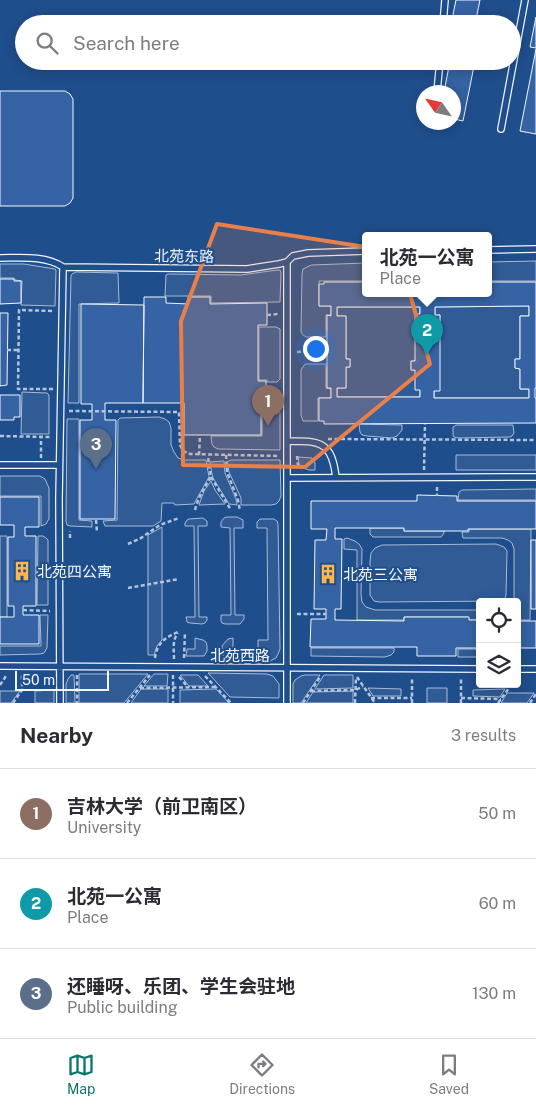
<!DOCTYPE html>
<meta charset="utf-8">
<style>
:root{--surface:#fff;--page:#f7f7f7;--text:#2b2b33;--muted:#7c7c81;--line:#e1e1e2;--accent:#0f766e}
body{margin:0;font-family:"Public Sans","Noto Sans SC",sans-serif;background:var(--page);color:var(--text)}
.controls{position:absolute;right:15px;bottom:15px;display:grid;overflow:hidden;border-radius:5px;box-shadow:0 2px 12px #0003}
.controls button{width:45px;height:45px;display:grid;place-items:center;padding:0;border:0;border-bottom:1px solid var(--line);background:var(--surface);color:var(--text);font:25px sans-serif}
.compass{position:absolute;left:416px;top:85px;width:45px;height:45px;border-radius:50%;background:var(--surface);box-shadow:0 2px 12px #0003;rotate:304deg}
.scale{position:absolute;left:15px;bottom:12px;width:94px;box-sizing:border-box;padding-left:5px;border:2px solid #f2f6ff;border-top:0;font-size:14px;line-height:18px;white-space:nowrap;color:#f2f6ff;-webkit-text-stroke:4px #1f4e8c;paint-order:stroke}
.you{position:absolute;left:315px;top:348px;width:18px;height:18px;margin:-12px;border:4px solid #fff;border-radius:50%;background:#1a73e8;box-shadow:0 0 0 8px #1a73e833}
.badge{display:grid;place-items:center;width:32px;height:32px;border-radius:50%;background:var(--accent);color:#fff;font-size:16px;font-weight:700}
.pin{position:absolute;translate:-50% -41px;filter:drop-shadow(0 1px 2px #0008)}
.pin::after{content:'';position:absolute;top:26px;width:18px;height:15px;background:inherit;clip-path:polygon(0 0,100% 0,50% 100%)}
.popup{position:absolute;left:362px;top:232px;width:130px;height:65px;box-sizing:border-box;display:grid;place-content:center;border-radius:5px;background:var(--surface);filter:drop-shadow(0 1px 4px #0005);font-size:16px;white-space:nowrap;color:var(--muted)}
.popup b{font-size:19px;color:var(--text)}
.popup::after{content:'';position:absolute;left:50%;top:100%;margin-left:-10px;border:10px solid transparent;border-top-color:var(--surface)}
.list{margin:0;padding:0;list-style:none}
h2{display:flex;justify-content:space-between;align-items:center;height:65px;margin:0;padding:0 20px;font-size:21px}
h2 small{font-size:16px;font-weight:400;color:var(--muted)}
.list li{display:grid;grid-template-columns:32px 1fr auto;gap:15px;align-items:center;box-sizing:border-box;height:90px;padding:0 20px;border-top:1px solid var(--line)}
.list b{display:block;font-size:19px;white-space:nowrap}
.list p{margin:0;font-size:16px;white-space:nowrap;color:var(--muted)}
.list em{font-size:16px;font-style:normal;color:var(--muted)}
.icon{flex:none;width:28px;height:28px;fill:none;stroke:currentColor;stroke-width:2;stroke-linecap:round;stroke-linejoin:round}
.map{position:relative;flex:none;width:536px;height:703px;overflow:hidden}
.search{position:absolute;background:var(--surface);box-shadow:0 2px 12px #0003;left:15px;right:15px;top:15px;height:55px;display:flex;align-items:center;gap:12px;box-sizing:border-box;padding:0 18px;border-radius:28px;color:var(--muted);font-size:19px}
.sheet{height:335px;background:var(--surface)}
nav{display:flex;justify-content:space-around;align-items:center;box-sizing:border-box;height:70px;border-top:1px solid var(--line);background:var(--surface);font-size:14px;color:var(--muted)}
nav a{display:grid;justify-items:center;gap:2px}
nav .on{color:var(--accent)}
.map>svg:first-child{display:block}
.built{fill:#305b95;stroke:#a8bbd7}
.building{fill:#3563a3;stroke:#f2f6ff;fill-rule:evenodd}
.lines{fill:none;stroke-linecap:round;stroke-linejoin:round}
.service-casing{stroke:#f2f6ff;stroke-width:8}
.path{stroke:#b3c4dc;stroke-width:2.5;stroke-dasharray:4 2.5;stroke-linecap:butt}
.service{stroke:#1f4e8c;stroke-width:5.5}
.marked{fill:#ea8049;fill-opacity:0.2;stroke:#ea8049;stroke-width:4;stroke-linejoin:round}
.labels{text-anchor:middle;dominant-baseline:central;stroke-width:4;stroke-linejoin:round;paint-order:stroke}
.street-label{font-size:15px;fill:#f2f6ff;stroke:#1f4e8c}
.poi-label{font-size:15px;fill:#f2f6ff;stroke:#1f4e8c;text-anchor:start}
</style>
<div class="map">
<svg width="536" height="703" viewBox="0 0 536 703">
<rect width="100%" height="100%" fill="#1f4e8c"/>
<path class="built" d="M536 261V281H488V262Z
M366 263V281H319V306H331V315H326V337H306L303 335 301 332 302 274 303 269 311 265Z
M0 264H24L55 269 56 270 55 306 21 305 22 281 15 280 14 278H0Z
M277 270H280L281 273 280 302 211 303V296H165L166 275 168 274 241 275Z
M76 272 118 273 119 303 79 304V403H68L71 276 72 274Z
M529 306V316H520V359H515V368L520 369V389H529V398H434L440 315H435V307Z
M337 307H420L415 361H411V370H415L420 390V397H337V388H346V367H350V359H346V316H337Z
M259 327H276L280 329V379L277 382H267V380H259Z
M305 364H326V388L331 389V398H318V421H303L301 415V370Z
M22 392 47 393 49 395V434H21Z
M262 404H270L278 407 280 412V450L218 449 214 447 212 444 211 436H262Z
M159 417 165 419 169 422 171 428V445L174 452 178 458 184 460H206L209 477 200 493 194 504 175 505 174 503H162L161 521 153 526H105L103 521 117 520 118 420 120 418Z
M67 419H79V520L92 521V527L70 526 67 525 66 521Z
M359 424 402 425V430L397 436 392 438 367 436 362 435 360 432Z
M456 425H513L514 433 512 436 510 437 458 438 454 437 453 435V427Z
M456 455H536V470H456Z
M298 457 312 458 315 463V470H309L301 467 299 464Z
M231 460H280L281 496 279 501 276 504 271 505H241V498L229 472 227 462Z
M224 461 225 473 236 499 237 505 229 504 213 478 211 469 210 462Z
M0 476H40L45 479 49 488V519L46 524 41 526V496H0Z
M211 481 215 490 225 504 199 505 204 491Z
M536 489V500H458L459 492 462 490Z
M227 517H237L243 520V528H234L235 615H244V619L240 624H225L222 623 221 621V615H231L230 528 221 527V522L224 518Z
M203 518 207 521V526H198L199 617H207V620L205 623 202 624 190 623 187 622 186 617H195L194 526H185V523L187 520 189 519Z
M260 519H274L277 521 278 524 280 649 278 654 276 658 270 661H233L228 660 222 654V646L228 639 233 638V650H258V640H268L267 528H257V522Z
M162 527V640L157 646 154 655H148V535Z
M370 528H404V531H444V533L441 537H373L370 534Z
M469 529H531L530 620H517V602H513L514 599V549L512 543 508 540 502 538H463L462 532H469Z
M0 536H7V617H0Z
M38 536H43L46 538 48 540V605H37Z
M347 538 355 541 359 544 362 549 361 594 362 602 366 607 375 610H480V620H469L468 617H404V620H357V550L344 549V539Z
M496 544 504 547 507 551 506 595 505 598 502 601 379 602 374 601 370 595V562L371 553 375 548 382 545Z
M40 615H48L47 648 44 653 40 654 0 655V646H41Z
M195 638 203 640 206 642 207 646V651L204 656H186L187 649H195Z
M311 648H394V652L391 655 385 657 311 656Z
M458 649H480V657H458Z
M208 673 267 674 273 676 279 684V698L230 697Z
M79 674H148L124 703H79Z
M154 674H168L167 686H144Z
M71 675H74L75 703H66V684L68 679Z
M180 675H198L208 686H189Z
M305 675H320L301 703H293V684L295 680 301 676Z
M324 675H353V688L315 689Z
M368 688 401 689V696H373Z
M427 688H447V703H427Z
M141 689H168V703H131Z
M216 689 229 703H180V690Z
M505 689 500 697 473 696V690Z
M54 690V703H35V691Z
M0 691H20L11 703H0Z
M353 691V703H306L313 692Z
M507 693H534L527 703H501Z"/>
<path class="building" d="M456 0H480L475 24H451Z
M536 17V48L530 47Z
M536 49V134L520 131Z
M450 61H475L463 121 454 119V92H444Z
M0 91H65L70 94 73 99V198L70 203 65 206H0Z
M0 279H14V281H21V303L0 304Z
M324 282H366V294H488V282H536V388H535V398H536V423L324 424V421H319V398H331V388H327V315L331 316V306H319V284H324ZM529 306V316H520V359H515V368L520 369V389H529V398H434V391H440V315H435V307ZM337 307H420V314H415V361H411V370H415V390H420V397H337V388H346V367H350V359H346V316H337Z
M144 297H166V303L188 304V297H210V304L267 303V325H258V381H266V403H261V435H184V403H143Z
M81 304 144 305 143 403H105V420H116L115 519H80V420H92V404H81Z
M0 313H8L7 385 0 386Z
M0 395H20V417H14V420H0Z
M417 495 457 496V501H536V529H468V531H404V528H335V539H342L341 609H335V620L404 621V617H469V620H480V648H456V656H417V647H310L311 619H326V609H314L315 540H326L327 529H311V501H417Z
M0 497H39V527H25V536H36V606H23V615H39V644H0V617H14V606H8V537H14V525H0Z
M531 540H536V609H531Z
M517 621H536V648H517Z"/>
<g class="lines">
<defs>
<path id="service" d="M443 24 445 0
M437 92 440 61
M501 129 525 0
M488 250 536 249
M0 258C20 258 45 255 63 267L247 269 279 264 287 262 293 256 308 253 366 251
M287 441C320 441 332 441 336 478
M0 465H59
M287 478 536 477
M0 666 480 669
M517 669H536
M60 703 59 498 63 267
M287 703V262"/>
</defs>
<use href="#service" class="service-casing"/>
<path class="path" d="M267 315 278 314
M7 350H18
M297 352 327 351
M53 389H18L19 310 54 311
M266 392H280
M69 411 179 412 180 445 183 451 190 454 279 456
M0 436 51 437
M328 439 536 440
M199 455 200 435
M226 455 227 472 238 500 240 511
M297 456 298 466
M41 458V437
M424 470 425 424
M211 477 231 510
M437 487V496
M195 510C198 498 204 488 211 477L209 466 208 456
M96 520 97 532
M70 538V531
M128 544 141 538 160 525 179 518
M128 588 179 579
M23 610 50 611
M297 614H326
M155 658C157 642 166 637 180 631
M184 658 185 632
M174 659C174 650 172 640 178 633
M77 675V703
M173 675V703
M205 676 231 703
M179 677 188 687
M357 677 375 703
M0 685 6 676
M140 688 216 687
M311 691 356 690 363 686
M371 698H412
M461 698 501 699
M13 703 22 690V675
M127 703 150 675
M303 703 320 677
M355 703 356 677
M412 703V677
M461 703V677
M498 703 512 684
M530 703 536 694"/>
<use href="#service" class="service"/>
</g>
<path class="marked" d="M217 224 398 252 430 364 305 467 183 465 181 321Z"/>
<defs>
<symbol id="building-bare" viewBox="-9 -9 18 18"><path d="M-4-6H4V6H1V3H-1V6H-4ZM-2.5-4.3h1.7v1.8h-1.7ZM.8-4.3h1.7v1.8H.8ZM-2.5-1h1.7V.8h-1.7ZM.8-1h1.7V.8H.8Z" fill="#ffb74d" stroke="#1f4e8c" stroke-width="2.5" paint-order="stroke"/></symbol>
</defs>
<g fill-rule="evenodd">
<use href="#building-bare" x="8" y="557" width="28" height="28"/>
<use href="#building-bare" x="314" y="560" width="28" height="28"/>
</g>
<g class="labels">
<g class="street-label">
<text transform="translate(184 256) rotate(1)">北苑东路</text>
<text x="240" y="655">北苑西路</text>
</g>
<g class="poi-label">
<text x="37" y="571">北苑四公寓</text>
<text x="343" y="574">北苑三公寓</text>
</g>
</g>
</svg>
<div class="controls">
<button><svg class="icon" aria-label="locate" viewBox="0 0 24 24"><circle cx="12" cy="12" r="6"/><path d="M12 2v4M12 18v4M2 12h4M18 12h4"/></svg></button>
<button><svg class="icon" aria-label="layers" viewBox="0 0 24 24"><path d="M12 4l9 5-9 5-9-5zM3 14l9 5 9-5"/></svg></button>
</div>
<svg class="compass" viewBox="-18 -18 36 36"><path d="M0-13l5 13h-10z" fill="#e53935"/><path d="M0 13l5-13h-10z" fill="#7c7c81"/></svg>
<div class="scale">50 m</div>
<div class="you"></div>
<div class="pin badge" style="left:268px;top:426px;background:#8d6e63">1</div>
<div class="pin badge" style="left:427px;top:355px;background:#0f9aa8">2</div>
<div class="popup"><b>北苑一公寓</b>Place</div>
<div class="pin badge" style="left:96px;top:469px;background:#5c6f8a">3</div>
<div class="search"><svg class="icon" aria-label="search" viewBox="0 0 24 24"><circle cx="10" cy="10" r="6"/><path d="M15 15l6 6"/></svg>Search here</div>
</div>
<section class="sheet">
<h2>Nearby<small>3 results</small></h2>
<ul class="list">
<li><span class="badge" style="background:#8d6e63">1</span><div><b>吉林大学（前卫南区）</b><p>University</p></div><em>50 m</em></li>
<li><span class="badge" style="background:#0f9aa8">2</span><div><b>北苑一公寓</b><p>Place</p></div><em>60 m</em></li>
<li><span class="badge" style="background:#5c6f8a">3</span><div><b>还睡呀、乐团、学生会驻地</b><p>Public building</p></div><em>130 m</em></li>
</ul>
</section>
<nav>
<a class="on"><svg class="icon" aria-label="map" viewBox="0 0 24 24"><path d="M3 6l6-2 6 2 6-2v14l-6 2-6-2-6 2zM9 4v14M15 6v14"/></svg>Map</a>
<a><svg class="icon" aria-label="directions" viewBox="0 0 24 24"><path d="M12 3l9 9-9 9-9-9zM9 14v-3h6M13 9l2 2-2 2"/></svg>Directions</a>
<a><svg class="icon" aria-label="saved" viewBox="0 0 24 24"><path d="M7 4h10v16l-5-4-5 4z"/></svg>Saved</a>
</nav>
